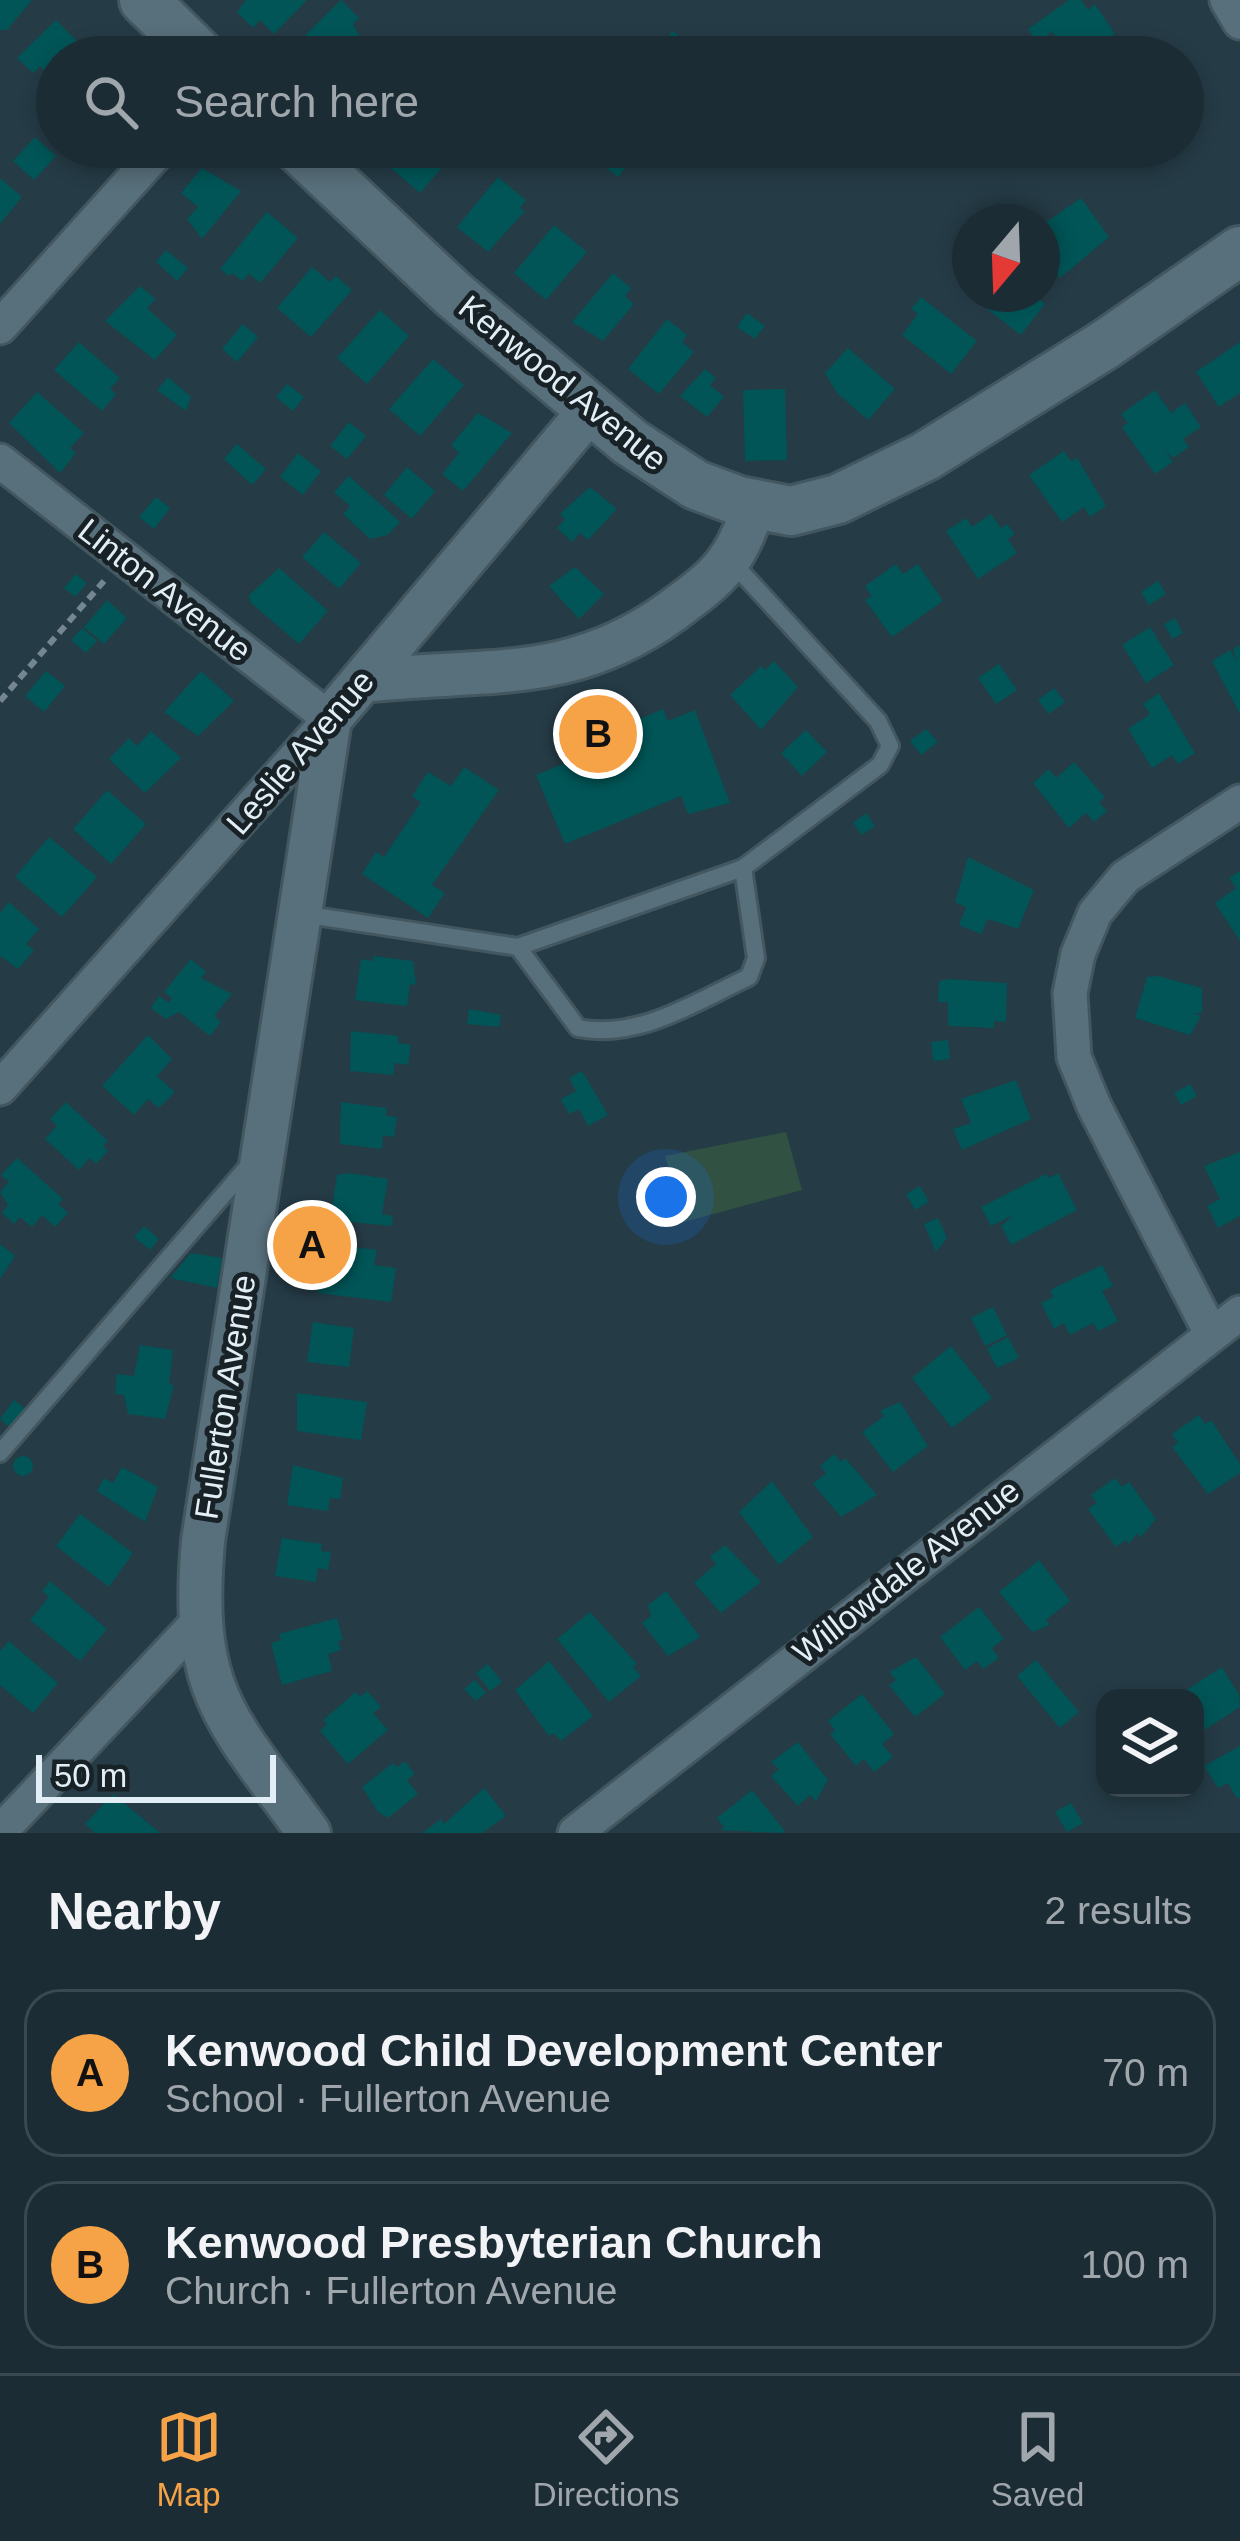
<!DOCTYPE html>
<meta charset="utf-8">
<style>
:root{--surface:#1c2c34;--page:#25343c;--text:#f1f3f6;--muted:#a0a7ac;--line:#3a484f;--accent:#f6a247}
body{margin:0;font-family:Arial,sans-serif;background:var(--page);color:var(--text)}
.controls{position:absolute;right:36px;bottom:36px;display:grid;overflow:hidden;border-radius:24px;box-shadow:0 6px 18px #0003}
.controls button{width:108px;height:108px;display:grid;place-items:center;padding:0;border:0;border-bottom:3px solid var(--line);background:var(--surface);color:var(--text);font:60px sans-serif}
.compass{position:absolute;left:952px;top:204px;width:108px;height:108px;border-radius:50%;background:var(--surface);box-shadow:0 6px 18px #0003;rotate:199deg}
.scale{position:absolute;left:36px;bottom:30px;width:240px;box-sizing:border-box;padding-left:12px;border:6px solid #e1eef5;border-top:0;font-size:33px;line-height:42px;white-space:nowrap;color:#e1eef5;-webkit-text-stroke:9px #172126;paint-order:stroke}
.you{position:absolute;left:666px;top:1197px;width:42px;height:42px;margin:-30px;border:9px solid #fff;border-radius:50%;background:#1a73e8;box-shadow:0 0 0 18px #1a73e833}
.badge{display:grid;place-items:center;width:78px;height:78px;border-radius:50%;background:var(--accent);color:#111;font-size:39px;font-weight:700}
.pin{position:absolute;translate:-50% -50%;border:6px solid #fff;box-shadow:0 3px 12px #0006}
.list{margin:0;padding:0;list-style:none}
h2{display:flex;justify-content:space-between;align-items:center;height:156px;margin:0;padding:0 48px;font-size:51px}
h2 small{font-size:39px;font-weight:400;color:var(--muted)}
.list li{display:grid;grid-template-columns:78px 1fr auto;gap:36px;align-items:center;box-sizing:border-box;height:168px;margin:0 24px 24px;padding:0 24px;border:3px solid var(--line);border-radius:36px}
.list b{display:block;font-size:45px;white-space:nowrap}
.list p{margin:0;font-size:39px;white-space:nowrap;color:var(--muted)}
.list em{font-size:39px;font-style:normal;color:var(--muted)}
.icon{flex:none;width:66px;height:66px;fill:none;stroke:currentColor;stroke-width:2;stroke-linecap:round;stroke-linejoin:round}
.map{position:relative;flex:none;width:1240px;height:1833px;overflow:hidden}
.search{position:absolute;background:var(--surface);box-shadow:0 6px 18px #0003;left:36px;right:36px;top:36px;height:132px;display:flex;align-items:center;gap:30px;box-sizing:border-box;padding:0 42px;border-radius:66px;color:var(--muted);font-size:45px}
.sheet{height:540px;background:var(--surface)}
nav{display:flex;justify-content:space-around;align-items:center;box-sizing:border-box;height:168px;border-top:3px solid var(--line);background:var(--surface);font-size:33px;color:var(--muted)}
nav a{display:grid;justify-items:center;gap:6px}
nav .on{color:var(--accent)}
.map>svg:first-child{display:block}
.green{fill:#315143}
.building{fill:#015557}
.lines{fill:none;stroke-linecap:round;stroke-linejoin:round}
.service-casing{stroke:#435760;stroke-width:22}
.minor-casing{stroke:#435760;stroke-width:39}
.tertiary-casing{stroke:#435760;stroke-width:48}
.secondary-casing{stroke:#435760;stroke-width:54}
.path{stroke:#74868f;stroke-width:6;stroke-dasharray:9 6;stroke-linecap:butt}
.service{stroke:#58707c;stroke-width:16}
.minor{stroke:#58707c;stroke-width:33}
.tertiary{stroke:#58707c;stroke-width:42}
.secondary{stroke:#58707c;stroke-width:48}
.labels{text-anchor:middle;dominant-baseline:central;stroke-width:10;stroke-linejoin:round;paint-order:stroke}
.street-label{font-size:33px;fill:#e1eef5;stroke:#172126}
</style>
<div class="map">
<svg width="1240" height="1833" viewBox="0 0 1240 1833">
<rect width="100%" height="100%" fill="#253b46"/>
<path class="green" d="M786 1132 802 1190 684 1222 665 1156Z"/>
<path class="building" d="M0 0H32L7 30H0Z
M246 0H307L274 34 260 20 253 28 237 12Z
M341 0 359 18 353 24 361 39 343 57H290L286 54Z
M1069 0H1081L1088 10 1095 4 1115 34 1079 57H1069L1052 32 1037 43 1028 29Z
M56 20 85 49 78 57H57L51 77 40 66 33 73 17 58Z
M672 31 684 39 673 56 661 48Z
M35 137 56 156 34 180 13 161Z
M403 147H460L420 193 387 165Z
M593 147H641L618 177 588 154Z
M202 168 241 191 202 239 187 219 198 207 181 193Z
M498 177 526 200 520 208 525 211 488 252 457 227Z
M0 178 22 197 0 224Z
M1081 198 1109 237 1060 278 1042 252V225Z
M267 212 298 238 260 283 249 274 242 281 232 273 229 276 220 269Z
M554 225 587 252 546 300 514 273Z
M166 250 188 268 177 281 156 262Z
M312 267 330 282 336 276 352 290 311 337 277 308Z
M613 273 631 288 625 296 634 304 603 341 572 322Z
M140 286 156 299 147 308 177 335 155 360 105 321Z
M983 294H1033L1045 304 1021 335 987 309 979 299Z
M921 297 977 341 951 374 902 335 918 314 911 309Z
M380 310 409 336 367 384 337 358Z
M747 313 765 326 755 339 737 327Z
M667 319 687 335 682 342 694 352 659 394 628 369Z
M243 324 258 337 237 362 222 349Z
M79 342 120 378 110 389 116 394 102 411 54 370Z
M1240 342V393L1219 407 1196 372Z
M848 348 895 389 868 420 837 393 825 373Z
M433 359 464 385 420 436 389 409Z
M705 369 716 378 710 385 724 397 707 417 680 396Z
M168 377 191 397 186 411 157 390Z
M287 384 304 397 293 411 276 397Z
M785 389 787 460 745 461 743 390Z
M1155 390 1171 413 1185 403 1201 427 1183 439 1189 447 1173 458 1165 451 1173 462 1155 474 1122 427 1128 423 1121 414Z
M37 392 84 433 70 448 76 453 60 473 9 423Z
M478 413 512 433 463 491 442 474 459 453 451 445Z
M349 422 366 436 347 459 330 446Z
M237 444 266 469 252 485 224 459Z
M1064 451 1071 461 1077 458 1106 506 1090 517 1084 507 1062 522 1029 475Z
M298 453 321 471 303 495 280 477Z
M407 467 435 491 412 519 384 495Z
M349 476 400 522 388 535 370 539 343 514 350 506 334 492Z
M590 487 617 509 588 540 580 533 572 542 557 528 565 519 560 514Z
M156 497 170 508 154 529 139 517Z
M991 514 1001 528 1007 524 1015 534 1008 539 1017 553 978 579 946 531 966 518 972 527Z
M324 532 361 563 339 589 302 557Z
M896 564 903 574 918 564 943 601 892 637 865 600 872 596 865 586Z
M575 567 604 594 579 619 549 586Z
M279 568 328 611 299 644 250 602 249 595Z
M76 574 87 583 75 597 64 588Z
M1158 581 1166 594 1149 605 1141 592Z
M107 600 127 618 104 644 84 627Z
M1175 618 1183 633 1172 639 1164 624Z
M1150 627 1174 665 1146 683 1122 645Z
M82 628 97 641 86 653 71 640Z
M1240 645V714L1212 661 1230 650 1237 662 1233 649Z
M774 661 798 687 761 730 730 695 761 666 765 670Z
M999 664 1017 690 996 704 978 678Z
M46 671 65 686 44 712 25 696Z
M201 671 234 701 198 736 164 712Z
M1054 688 1065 702 1049 714 1038 700Z
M1159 693 1195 753 1178 764 1172 755 1152 768 1128 729 1150 714 1143 704Z
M663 709 668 721 695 710 730 803 688 814 681 796 565 844 536 775 640 732 635 721Z
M926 729 938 742 921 755 910 741Z
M806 730 827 752 802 776 781 753Z
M151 731 181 758 145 793 109 759 129 738 137 746Z
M1074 762 1105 797 1099 802 1107 811 1094 822 1086 813 1069 828 1033 783 1049 769 1056 778Z
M464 767 499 790 432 885 445 893 428 918 362 874 376 852 384 857 421 802 412 796 428 772 451 786Z
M107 790 146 824 111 864 73 829Z
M866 813 875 826 862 835 853 823Z
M49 837 97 877 62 917 15 877Z
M968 857 1034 890 1018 929 988 919 981 934 959 925 966 907 955 902Z
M1240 871V941L1215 903 1236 888 1229 878Z
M9 902 39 929 26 944 34 950 18 969 0 956V913Z
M373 956 413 961 416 985 410 984 407 1006 355 1000 361 959 373 961Z
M191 959 206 972 201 978 232 994 214 1016 221 1022 210 1036 179 1012 166 1019 151 1008 159 996 169 1003 172 998 164 992Z
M1158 976 1202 988V1012L1195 1014 1201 1016 1190 1035 1135 1018 1147 977Z
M949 979 1007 983 1006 1022 994 1021V1028L948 1026V1002H938L939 981Z
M469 1009 501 1015 499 1027 467 1024Z
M351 1031 398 1036V1043L411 1045 408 1065 395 1063 393 1075 350 1071Z
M148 1035 172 1059 157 1076 175 1092 159 1108 148 1099 134 1115 102 1086Z
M948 1040 950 1059 933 1061 931 1042Z
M582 1071 608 1115 588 1126 579 1109 569 1114 561 1099 576 1091 569 1078Z
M1016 1080 1031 1119 962 1150 953 1129 971 1123 961 1099Z
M1190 1084 1197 1096 1181 1105 1174 1093Z
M66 1102 108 1141 103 1146 108 1151 96 1164 90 1158 79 1170 45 1139 57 1126 50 1119Z
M341 1102 387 1108 386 1116 397 1117 394 1137 383 1135 382 1149 340 1144Z
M1240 1152V1216L1218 1228 1207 1206 1220 1199 1204 1166Z
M17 1158 63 1199 58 1204 68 1213 55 1227 42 1215 32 1227 20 1217 14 1224 2 1213 8 1205 0 1192 9 1182 1 1175Z
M349 1173 388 1179 382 1214 393 1216 392 1226 330 1220 337 1175Z
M1058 1173 1077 1210 1011 1245 1001 1226 1014 1215 991 1226 981 1207 1046 1174 1049 1178Z
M920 1186 929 1202 915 1210 906 1194Z
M938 1218 947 1238 936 1252 924 1224Z
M144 1226 159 1239 150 1250 134 1237Z
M0 1244 15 1256 0 1279Z
M337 1245 377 1250 374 1265 396 1268 391 1302 318 1293 325 1247Z
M191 1253 222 1258 217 1288 170 1278Z
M1102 1265 1113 1286 1102 1291 1118 1321 1098 1331 1093 1323 1070 1335 1064 1323 1054 1329 1041 1303 1053 1297 1050 1290Z
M993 1307 1007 1335 985 1346 971 1318Z
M313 1322 354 1328 349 1367 307 1362Z
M1008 1337 1019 1358 997 1368 987 1348Z
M140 1345 173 1350 169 1384 174 1385 165 1419 128 1414 124 1395 115 1394 117 1374 134 1376Z
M951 1346 992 1398 952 1428 912 1378Z
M297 1393 367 1402 361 1440 297 1431Z
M14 1400 26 1409 11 1428 0 1419Z
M900 1402 928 1446 893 1472 862 1432 884 1416 880 1411Z
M1199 1415 1205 1424 1211 1420 1240 1464V1473L1208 1494 1172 1447 1178 1443 1172 1434Z
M834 1454 841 1462 845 1458 877 1495 841 1517 813 1484 826 1473 820 1466Z
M13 1466a10 10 0 1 1 20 0a10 10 0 1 1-20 0Z
M293 1465 343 1478 340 1499 330 1498 328 1511 287 1505Z
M122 1467 158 1487 145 1522 97 1491 104 1478 113 1483Z
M1115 1478 1122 1487 1129 1482 1156 1519 1140 1538 1137 1533 1129 1544 1126 1540 1116 1547 1088 1509 1097 1503 1091 1495Z
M772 1481 813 1537 779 1565 739 1512Z
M80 1514 133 1553 109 1587 56 1546Z
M282 1538 322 1544 321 1551 331 1552 328 1570 318 1568 316 1582 275 1576Z
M725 1545 761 1582 721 1613 694 1583 716 1564 710 1557Z
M1039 1560 1070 1601 1046 1620 1050 1625 1032 1632 999 1592Z
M50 1581 107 1629 80 1661 30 1620 49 1597 42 1591Z
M666 1591 700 1637 668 1656 642 1623 651 1616 648 1605Z
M979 1607 1004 1639 992 1648 999 1658 983 1669 977 1661 965 1670 940 1637Z
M590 1612 637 1664 633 1667 641 1676 609 1702 557 1639Z
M337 1618 343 1640 338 1641 341 1650 328 1654 332 1671 282 1685 271 1643 281 1640 279 1634Z
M9 1641 58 1683 33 1713 0 1685V1651Z
M916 1657 945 1694 915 1717 889 1685 896 1680 889 1672Z
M1036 1660 1079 1712 1060 1728 1017 1676Z
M549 1661 593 1716 561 1741 553 1733 549 1736 515 1690Z
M488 1664 502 1682 490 1691 476 1673Z
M1222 1667 1239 1695 1240 1707 1195 1736V1698H1174Z
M475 1680 486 1693 476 1701 464 1689Z
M367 1691 381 1707 373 1713 388 1730 348 1764 320 1731 327 1724 323 1720 356 1692 360 1697Z
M862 1694 894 1734 882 1744 893 1757 874 1772 864 1759 856 1766 830 1734 835 1730 828 1721Z
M798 1742 828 1780 816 1801 810 1795 798 1806 771 1776 779 1769 771 1762Z
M1240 1746V1797L1237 1799 1228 1783 1218 1788 1204 1766Z
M405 1761 415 1774 407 1780 418 1794 388 1818 378 1812 362 1787 393 1763 397 1767Z
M484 1788 506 1816 482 1833H422L441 1819 444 1824Z
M752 1790 785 1831 782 1833 720 1830 724 1827 717 1818Z
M113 1794 160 1833H95L85 1824Z
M1071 1803 1083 1823 1067 1832 1055 1812Z"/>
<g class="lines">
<defs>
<path id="service" d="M302 914 518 947 743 868 880 765 890 746 878 721 732 562
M518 947 578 1028C639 1040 695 1002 749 977L756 958 743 868
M0 1453 250 1164"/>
<path id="minor" d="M1227 0 1240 22
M0 327 162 147
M0 461 330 719 0 1088
M1211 1333 1094 1106 1074 1057 1070 993 1078 954 1095 913 1125 877 1240 802
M0 1832 197 1623
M575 1833 1240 1313"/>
<path id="tertiary" d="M362 681C483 667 569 686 672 611 720 576 736 562 754 505
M309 1833C224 1716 190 1693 203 1541L330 719 591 409"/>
<path id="secondary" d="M144 0 202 57
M297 147 453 294 630 442 696 485 739 501 791 511 838 499 926 456 1106 344 1240 251"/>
</defs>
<use href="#service" class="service-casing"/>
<use href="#minor" class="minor-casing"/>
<use href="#tertiary" class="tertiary-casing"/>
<use href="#secondary" class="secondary-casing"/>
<path class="path" d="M0 701 104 581"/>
<use href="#service" class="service"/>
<use href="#minor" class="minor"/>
<use href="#tertiary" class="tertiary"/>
<use href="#secondary" class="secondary"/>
</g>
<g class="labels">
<g class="street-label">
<text transform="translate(563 383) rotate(39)">Kenwood Avenue</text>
<text transform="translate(165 590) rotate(38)">Linton Avenue</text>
<text transform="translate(300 752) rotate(-49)">Leslie Avenue</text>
<text transform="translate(225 1397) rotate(-81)">Fullerton Avenue</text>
<text transform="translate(906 1571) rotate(-38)">Willowdale Avenue</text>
</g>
</g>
</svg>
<div class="controls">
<button><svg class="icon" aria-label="layers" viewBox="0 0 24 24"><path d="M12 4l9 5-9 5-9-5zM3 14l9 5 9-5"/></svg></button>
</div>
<svg class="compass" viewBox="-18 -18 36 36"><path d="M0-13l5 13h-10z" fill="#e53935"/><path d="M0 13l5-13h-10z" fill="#a0a7ac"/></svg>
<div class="scale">50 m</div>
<div class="you"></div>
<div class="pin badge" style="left:312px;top:1245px">A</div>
<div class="pin badge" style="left:598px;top:734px">B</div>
<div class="search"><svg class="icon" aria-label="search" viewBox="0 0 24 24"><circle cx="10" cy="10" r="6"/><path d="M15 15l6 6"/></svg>Search here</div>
</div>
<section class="sheet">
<h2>Nearby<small>2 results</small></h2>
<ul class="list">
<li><span class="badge">A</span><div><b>Kenwood Child Development Center</b><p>School · Fullerton Avenue</p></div><em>70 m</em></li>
<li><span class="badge">B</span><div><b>Kenwood Presbyterian Church</b><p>Church · Fullerton Avenue</p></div><em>100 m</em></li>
</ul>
</section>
<nav>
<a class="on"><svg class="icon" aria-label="map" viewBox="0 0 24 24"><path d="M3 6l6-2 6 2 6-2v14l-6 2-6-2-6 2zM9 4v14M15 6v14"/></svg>Map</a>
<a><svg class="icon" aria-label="directions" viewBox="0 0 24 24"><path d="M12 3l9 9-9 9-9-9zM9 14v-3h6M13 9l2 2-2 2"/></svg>Directions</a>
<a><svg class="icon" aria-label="saved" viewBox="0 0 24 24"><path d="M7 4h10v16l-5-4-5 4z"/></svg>Saved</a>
</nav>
